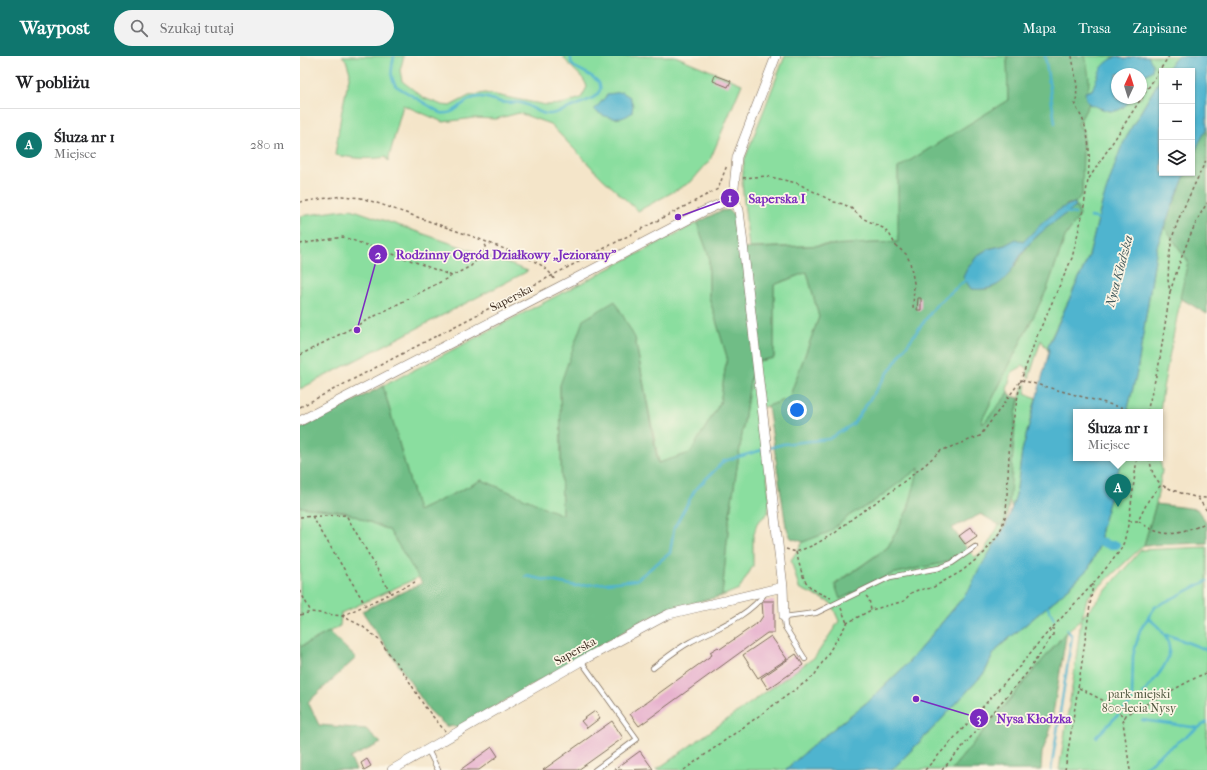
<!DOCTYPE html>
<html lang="pl">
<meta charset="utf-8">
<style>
:root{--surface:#fff;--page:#f2f2f2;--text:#202124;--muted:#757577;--line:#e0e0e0;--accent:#0f766e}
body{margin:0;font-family:"IM FELL French Canon",serif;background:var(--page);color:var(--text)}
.controls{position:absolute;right:12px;top:12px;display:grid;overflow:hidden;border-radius:0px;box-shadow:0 1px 3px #0004}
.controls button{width:36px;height:36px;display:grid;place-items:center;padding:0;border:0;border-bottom:1px solid var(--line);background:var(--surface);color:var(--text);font:20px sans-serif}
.compass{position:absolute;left:811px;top:12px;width:36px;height:36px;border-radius:50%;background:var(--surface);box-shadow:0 1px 3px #0004;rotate:4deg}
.you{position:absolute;left:497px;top:354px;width:14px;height:14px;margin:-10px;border:3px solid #fff;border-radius:50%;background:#1a73e8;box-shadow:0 0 0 6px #1a73e833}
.badge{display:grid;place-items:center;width:26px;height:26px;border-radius:50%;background:var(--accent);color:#fff;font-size:13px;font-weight:700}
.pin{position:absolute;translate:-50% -33px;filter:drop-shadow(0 1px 2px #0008)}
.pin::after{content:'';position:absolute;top:21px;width:14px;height:12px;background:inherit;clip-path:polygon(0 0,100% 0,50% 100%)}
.popup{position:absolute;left:773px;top:353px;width:90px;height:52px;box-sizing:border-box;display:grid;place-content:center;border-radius:0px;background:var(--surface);filter:drop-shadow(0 1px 3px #0005);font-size:13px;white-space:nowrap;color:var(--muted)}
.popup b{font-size:15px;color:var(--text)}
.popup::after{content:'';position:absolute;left:50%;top:100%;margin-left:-8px;border:8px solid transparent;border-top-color:var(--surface)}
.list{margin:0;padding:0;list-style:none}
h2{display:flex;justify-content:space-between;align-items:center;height:52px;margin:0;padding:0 16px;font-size:17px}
h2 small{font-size:13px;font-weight:400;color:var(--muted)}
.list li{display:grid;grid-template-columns:26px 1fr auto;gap:12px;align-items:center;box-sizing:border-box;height:72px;padding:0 16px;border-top:1px solid var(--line)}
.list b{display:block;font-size:15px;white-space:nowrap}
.list p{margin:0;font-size:13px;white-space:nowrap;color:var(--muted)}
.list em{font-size:13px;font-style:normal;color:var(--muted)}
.icon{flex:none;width:22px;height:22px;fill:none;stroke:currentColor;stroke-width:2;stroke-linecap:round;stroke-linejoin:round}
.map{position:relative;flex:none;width:907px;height:714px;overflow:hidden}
header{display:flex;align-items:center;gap:24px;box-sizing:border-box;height:56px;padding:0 20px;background:var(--accent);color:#fff}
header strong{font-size:19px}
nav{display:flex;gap:22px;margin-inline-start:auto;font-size:14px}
.search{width:280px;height:36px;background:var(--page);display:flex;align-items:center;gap:10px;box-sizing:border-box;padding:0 14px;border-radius:22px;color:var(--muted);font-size:15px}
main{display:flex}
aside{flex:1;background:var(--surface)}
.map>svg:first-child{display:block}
.green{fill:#8ade9f;stroke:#62845e}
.forest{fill:#6fbd86;stroke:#557452}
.water{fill:#50b4cf;stroke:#466f76}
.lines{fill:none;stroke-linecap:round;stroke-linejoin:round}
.stream{stroke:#50b4cf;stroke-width:2.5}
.canal{stroke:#50b4cf;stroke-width:8}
.building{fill:#e6afcd}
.lane-casing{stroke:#7c6b5a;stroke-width:6}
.street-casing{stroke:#7c6b5a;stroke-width:10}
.path{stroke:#7c6b5a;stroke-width:1.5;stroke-dasharray:3 3;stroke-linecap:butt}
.lane{stroke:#fff;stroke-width:4.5}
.street{stroke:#fff;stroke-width:9}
.labels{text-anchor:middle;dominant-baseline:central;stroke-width:3.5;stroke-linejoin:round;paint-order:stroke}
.street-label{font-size:12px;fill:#3b2a1e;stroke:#fcf5e5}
.park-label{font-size:12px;fill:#4f573e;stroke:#fcf5e5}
.water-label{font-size:13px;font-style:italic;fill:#425a5c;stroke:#fcf5e5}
.leader{fill:none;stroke:#7b2cbf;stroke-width:1.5}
.callout-dot{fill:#7b2cbf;stroke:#fcf5e5;stroke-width:1.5}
.mark-label{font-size:12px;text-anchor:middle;font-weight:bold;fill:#fff}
.callout-label{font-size:13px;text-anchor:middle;font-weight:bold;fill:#7b2cbf;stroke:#fcf5e5;stroke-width:3.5;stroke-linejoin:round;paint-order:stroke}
</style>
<header>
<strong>Waypost</strong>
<div class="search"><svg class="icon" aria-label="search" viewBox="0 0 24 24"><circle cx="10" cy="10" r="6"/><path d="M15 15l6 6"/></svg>Szukaj tutaj</div>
<nav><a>Mapa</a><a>Trasa</a><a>Zapisane</a></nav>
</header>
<main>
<aside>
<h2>W pobliżu<small></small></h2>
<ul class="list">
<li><span class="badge">A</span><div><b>Śluza nr 1</b><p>Miejsce</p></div><em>280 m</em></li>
</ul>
</aside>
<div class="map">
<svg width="907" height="714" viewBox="0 0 907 714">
<rect width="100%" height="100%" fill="#fcf5e5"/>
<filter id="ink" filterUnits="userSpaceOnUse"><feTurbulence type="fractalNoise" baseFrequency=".025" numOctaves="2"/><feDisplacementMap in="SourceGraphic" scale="8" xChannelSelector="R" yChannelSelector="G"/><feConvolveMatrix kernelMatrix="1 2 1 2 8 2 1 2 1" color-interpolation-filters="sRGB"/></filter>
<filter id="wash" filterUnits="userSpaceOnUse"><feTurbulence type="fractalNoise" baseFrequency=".012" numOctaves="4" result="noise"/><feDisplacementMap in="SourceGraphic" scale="16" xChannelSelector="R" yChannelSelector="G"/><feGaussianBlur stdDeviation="0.9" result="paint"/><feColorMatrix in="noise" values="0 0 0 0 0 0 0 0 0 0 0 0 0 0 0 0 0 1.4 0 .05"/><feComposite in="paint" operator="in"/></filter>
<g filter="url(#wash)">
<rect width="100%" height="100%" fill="#f4e5c9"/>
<path class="green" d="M42 0H104L100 14 102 25 124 42 142 49 150 50 169 40 185 37 246 49 263 48 281 42 287 31C284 19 269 12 263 0H375L442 28 410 104 391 126 338 155 302 122 250 68 219 57 196 63 174 62 143 66 103 49 88 105 86 101C69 104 52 102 35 99L41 59 50 17 46 4Z
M485 0H707L708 44 598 112 599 186 449 192 442 127 444 105Z
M785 0H817L811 3 792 34 785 36 787 9Z
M848 0H877L866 15H862V20L831 72 802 147 789 200 748 289 749 296 741 284 729 322 727 320 728 312 723 310 712 316 707 334 709 336 683 369 682 364 747 233 765 181 780 159 775 147 782 138 783 86V75L778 68 789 48C809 55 817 61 832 42H841V27L850 6Z
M51 153 182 198 228 215 0 333V160Z
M397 167 409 200V241L427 301 420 347 390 397 359 407 335 282 260 329 262 459 182 424 118 455 83 330Z
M864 171 888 205 863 332 860 356H827L837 316 857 191Z
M507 216 519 261 489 342 468 350 459 352 470 445 468 457 457 467 453 482V510L439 533 422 540 429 464 453 306 474 302V229Z
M725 328 727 329 725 337 736 342 722 395 716 439 712 452 709 443 716 358 723 330Z
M821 402H860L862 415 856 448 844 489 787 542 782 562 841 494 907 491V714H759L773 625 781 564 767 575 651 714H592L640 665 685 616 693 599 700 590 760 540 789 512 801 486V474L819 412Z
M620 411 608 453 588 491 535 528 540 543 592 518 643 507 668 494 675 501 684 495 699 469H705L669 534 640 569 608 607 571 643 518 685 485 714H356L515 601 539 565 531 547 499 532 491 504 503 486 529 476 550 459 572 447Z
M0 451 45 456 89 474 119 521 41 557 40 570 0 591Z"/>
<path class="forest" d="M707 0H785C787 9 789 18 789 26 789 37 782 36 789 48L778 68 783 75V86L782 138 775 147 768 148 742 168 723 186 715 184 705 189 688 193 678 199 667 213 665 219 668 228 671 233H687L695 230 714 211 729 188 750 168 776 151 780 159 765 181 747 233 682 364 683 368 709 336 711 340 719 342C710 383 715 427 705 469H699L681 458 652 472 668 494 643 507 592 518 540 543 535 529 588 491 608 453 619 412 572 447 550 459 529 476 503 486 491 482 486 471 468 350 489 342 519 261 507 216 474 229V302L453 306 429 464 422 540 372 552 337 568 160 671 146 670 129 654 62 555 122 527 89 474 45 456 0 451V373L83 330 118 455 182 424 262 459 260 329 283 264 315 245 335 282 358 407 390 397 420 347 427 301 409 241V200L397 167 420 155 429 154 436 161 440 193 598 186V112L708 44Z
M907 72V258L880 242 888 205 864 171 886 117H892C892 97 897 89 907 72Z
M856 448 897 453 907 468V487L844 489Z
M767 575 750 675 742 697 741 714H651Z
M29 576 56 602 8 646 19 669 66 673 81 687 50 702 56 714H0V591Z"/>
<path class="water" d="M817 0 825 3 834 0H848L853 9 852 15 845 19 841 27V18H817V42H832C817 62 809 55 789 48L786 43 785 36 792 34C800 16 798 10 817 0Z
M877 0H907V72L899 87 892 103V15H866Z
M862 20V117H886L864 171 857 191 837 316 827 356H776V402H821L819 412 801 474V486L789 512 760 540 700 590 693 599 685 616 676 626 640 665 592 714H485L518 685 571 643 608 607 640 569 669 534 680 512 706 469 716 439 722 395 749 296 748 290 789 200 802 147 820 94 831 72Z
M322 36 330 41 333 49 332 56C321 67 305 62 294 54L308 38Z
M775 147 776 151C759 162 745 172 730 187 710 209 710 237 671 233L663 221 667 213 678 199 688 193 705 189 716 183 723 186C737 172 756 151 775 147Z"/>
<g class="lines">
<path class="stream" d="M94 0C92 11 89 20 96 30L141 57C158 60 161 42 179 41 187 40 192 44 200 46 207 48 217 45 224 48 231 50 239 58 247 58 255 59 284 46 293 42 314 27 285 17 273 10L271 6V0
M745 0 755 67
M764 156 775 158
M790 161 801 163
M226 520 276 530 336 524 370 497 374 472 395 434 424 405 483 388 529 383 553 368 607 289 637 248 667 223
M747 549 754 563
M866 579 871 580 907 594
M843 638C866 609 886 591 848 562
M822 655 829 649 832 643 833 600 840 574 855 551 907 525
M842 664 899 672
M796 681 818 659
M751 714 772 580 767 574
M842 714 862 697 907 666"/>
<path class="canal" d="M791 482 809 489H816"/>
</g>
<g id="blocks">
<path class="building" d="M415 19 431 25 428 31 413 25Z
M618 242H621V254H617Z
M671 471 677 480 665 488 659 480Z
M462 545H474V577H467L339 670 330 658 412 599 410 596 418 591 420 593 459 566 463 560Z
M471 580 487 603 458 622 443 599Z
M496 598 503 609 468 633 461 622Z
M295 655 300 662 287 672 281 665Z
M312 665 323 682 278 714H243Z
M192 691 198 700 179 714H160Z
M340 695 353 713 314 714Z
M67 703 71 710 64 714 61 707Z"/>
</g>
</g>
<g filter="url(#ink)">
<use href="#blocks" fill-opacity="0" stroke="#7c6b5a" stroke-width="1"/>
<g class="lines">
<defs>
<path id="lane" d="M505 603 485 571 484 561 516 557 590 521 639 512 652 507 675 491
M281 605 337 683 295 714
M353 612C365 603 377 593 390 586 418 571 447 562 466 536
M128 694 138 714"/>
<path id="street" d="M476 0 437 101 433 142 439 154 483 531 484 561
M0 365 290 215 404 155 433 142
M92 714 281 605 361 562 369 558 483 531"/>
</defs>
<use href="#lane" class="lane-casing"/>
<use href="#street" class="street-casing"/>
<path class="path" d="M772 0 777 30 776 49
M774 47C777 54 782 60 784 67 790 85 790 103 788 122
M443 122 466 120 497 127 534 146 543 148 551 152 562 162 583 172 590 179 596 190 606 198 610 206 614 227 613 254
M0 146 42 140 61 142 77 147 174 181 230 203 241 209 250 217 255 224
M0 188 43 181 110 204 152 220
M870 236C880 205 890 174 907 147
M0 299 171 210 182 198 187 186
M0 351 418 133 427 109
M847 356 859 308 870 236 868 224 869 202 872 182 879 162 907 102
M849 402 853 418 861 429
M898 442 907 455
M12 460 65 548
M0 461 46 459 91 537
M829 465H838L849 443 861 429C876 435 890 442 907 442
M839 465C862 484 882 479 907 466
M486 493 496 496 514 489 535 477 553 462 588 438 626 408 640 395 680 380 721 324 838 356
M496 496C504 524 502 531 531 542
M0 535 11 556
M566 540 569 543 571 554
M541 552 547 567
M0 559 11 556 42 560 62 570 79 584 106 620 125 651 145 675
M42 560 115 526
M779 632 810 648 825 662
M384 714 514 620 547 567 571 554 604 545 611 537 618 534 632 532 662 515 684 497 700 476 706 458 710 380 721 324 737 280 772 202 783 156 788 124 869 0
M625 714 720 610 739 586 793 528 820 495 824 486 829 465 837 402
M642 714 726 618 753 579V572
M765 714 781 613 793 528
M830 714 823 666 826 659 899 620 907 617"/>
<use href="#lane" class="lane"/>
<use href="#street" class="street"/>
</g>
</g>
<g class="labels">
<g class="street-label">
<text transform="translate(211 242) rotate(-27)">Saperska</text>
<text transform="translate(275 595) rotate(-29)">Saperska</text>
</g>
<g class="park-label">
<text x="839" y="638">park miejski<tspan x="839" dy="14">800-lecia Nysy</tspan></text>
</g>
<g class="water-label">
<text transform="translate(819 215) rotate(-75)">Nysa Kłodzka</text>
</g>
</g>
<path class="leader" d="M378 161L430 142M57 274L78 198M616 643L679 662"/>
<g class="callout-dot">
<circle cx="378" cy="161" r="4"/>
<circle cx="57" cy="274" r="4"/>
<circle cx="616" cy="643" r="4"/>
<circle cx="430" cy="142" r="10"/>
<circle cx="78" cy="198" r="10"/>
<circle cx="679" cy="662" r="10"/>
</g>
<g class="mark-label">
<text x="430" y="146">1</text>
<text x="78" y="203">2</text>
<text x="679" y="666">3</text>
</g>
<g class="callout-label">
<text x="477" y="147">Saperska I</text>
<text x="206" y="203">Rodzinny Ogród Działkowy „Jeziorany”</text>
<text x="734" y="667">Nysa Kłodzka</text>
</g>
</svg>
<div class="controls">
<button>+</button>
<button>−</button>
<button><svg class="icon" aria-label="layers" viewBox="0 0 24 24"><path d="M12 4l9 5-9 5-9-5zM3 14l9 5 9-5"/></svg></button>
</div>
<svg class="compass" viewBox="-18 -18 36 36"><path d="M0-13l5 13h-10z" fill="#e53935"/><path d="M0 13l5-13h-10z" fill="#757577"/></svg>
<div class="you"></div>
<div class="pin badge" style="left:818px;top:451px">A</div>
<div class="popup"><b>Śluza nr 1</b>Miejsce</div>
</div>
</main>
